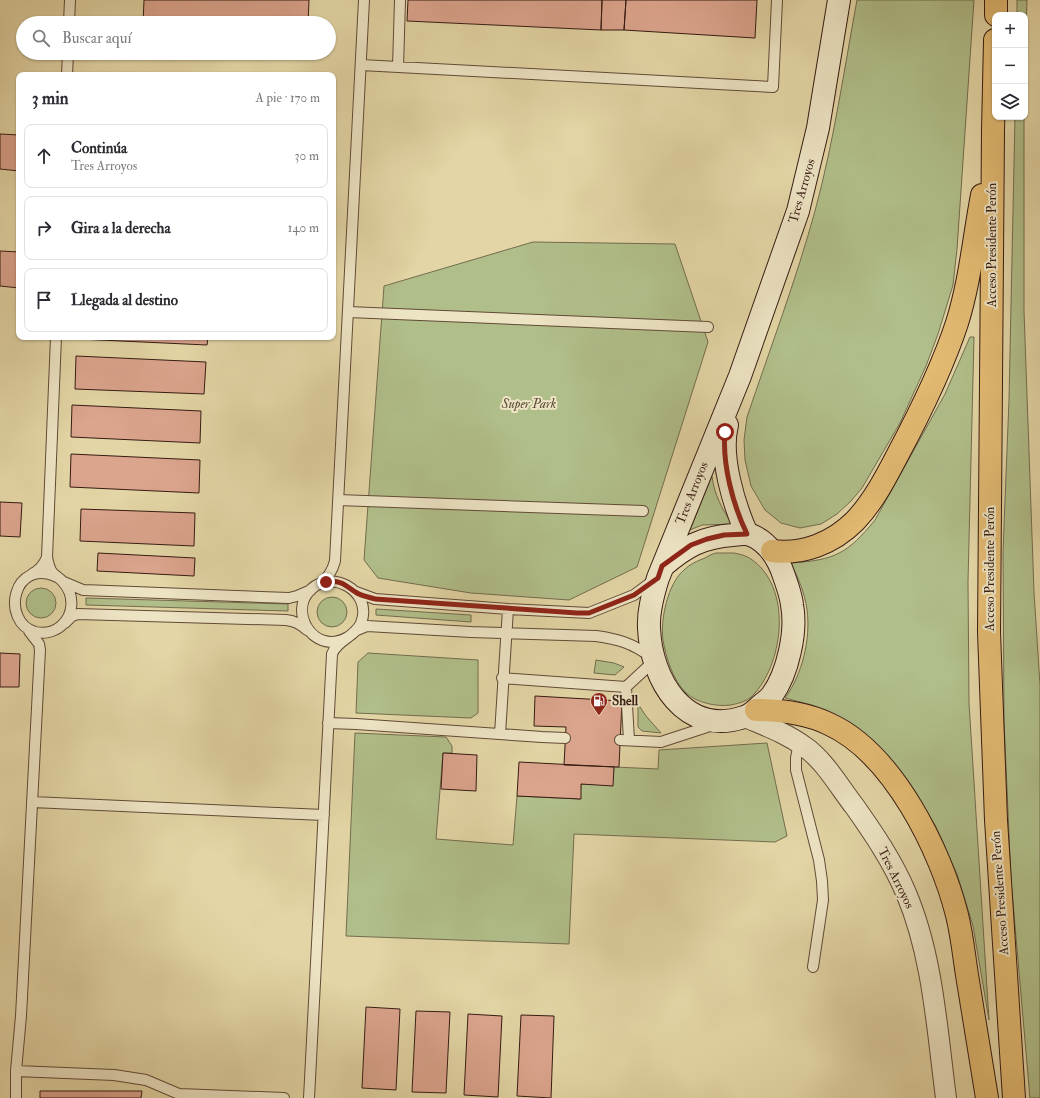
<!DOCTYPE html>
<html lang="es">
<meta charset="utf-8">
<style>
:root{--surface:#fff;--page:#f2f2f3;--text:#2b2b33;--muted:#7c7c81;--line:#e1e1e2}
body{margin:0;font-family:"IM FELL Double Pica",serif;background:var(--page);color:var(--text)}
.controls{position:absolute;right:12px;top:12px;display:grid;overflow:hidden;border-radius:8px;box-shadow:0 1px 3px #0004}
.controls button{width:36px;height:36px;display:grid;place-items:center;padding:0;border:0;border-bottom:1px solid var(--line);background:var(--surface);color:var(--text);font:20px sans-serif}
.stop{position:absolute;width:12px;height:12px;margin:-9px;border:3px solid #8f2418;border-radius:50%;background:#fff}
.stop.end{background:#8f2418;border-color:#fff;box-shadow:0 1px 4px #0008}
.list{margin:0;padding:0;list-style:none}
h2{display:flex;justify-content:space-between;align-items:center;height:52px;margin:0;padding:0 16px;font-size:17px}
h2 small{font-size:13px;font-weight:400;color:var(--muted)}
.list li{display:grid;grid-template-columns:26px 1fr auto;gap:12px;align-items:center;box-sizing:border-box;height:64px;margin:0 8px 8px;padding:0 8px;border:1px solid var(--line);border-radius:8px}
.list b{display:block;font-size:15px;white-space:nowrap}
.list p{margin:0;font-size:13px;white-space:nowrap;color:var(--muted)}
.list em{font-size:13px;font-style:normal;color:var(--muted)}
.icon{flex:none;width:22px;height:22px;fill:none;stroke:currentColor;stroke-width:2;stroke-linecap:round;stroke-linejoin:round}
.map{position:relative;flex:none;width:1040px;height:1098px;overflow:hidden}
.search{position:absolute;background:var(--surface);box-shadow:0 1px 3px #0004;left:16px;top:16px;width:320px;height:44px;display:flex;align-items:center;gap:10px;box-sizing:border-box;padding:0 14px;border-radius:22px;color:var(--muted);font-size:15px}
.panel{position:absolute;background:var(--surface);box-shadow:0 1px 3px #0004;left:16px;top:72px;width:320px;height:268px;border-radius:8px}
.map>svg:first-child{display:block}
.green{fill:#b0be89;stroke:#736c4e}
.building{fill:#dba48d;stroke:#361b12}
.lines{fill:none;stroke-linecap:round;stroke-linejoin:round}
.service-casing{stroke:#614a37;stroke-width:12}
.minor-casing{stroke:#614a37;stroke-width:22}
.secondary-casing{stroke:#361b12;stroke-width:24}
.motorway-casing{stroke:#361b12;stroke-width:24}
.service{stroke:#ede4c4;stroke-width:10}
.minor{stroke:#ede4c4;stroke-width:20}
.secondary{stroke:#ede4c4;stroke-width:22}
.motorway{stroke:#e2ba72;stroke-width:22}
.route{stroke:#8f2418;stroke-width:5}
.labels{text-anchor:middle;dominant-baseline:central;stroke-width:4;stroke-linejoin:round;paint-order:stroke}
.street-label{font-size:13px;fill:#361b12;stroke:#ede4c4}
.park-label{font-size:13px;font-style:italic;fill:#5b4c36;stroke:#ede4c4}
.poi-label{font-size:13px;font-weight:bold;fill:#361b12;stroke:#ede4c4;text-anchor:start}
</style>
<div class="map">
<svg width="1040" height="1098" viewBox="0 0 1040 1098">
<rect width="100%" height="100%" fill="#e3d5a5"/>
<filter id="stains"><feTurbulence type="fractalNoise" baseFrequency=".005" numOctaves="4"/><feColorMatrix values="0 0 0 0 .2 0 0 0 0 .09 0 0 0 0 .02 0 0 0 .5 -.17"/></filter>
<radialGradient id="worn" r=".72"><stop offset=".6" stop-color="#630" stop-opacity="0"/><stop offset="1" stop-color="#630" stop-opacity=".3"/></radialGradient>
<path class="green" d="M857 0H974L957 249 953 285 938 334 926 366 900 423 862 488 851 501 837 514 821 524 800 528 781 523 765 510 751 486 745 460 744 440 747 417C770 349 796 280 815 211 834 141 844 70 857 0Z
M1017 0H1027L1025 62V15H1017Z
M1015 117H1024V311L1034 592 1040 685V1098H1030L1011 880 1004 720 1003 552 1009 400Z
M533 242 675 244 708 342 637 567 569 600 471 593 378 578 364 560 384 286Z
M970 337H974L968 582 969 703 989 1020 973 926 957 874 935 825 911 790 865 735 838 716 812 705 785 698C802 675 811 639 807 610 805 593 798 578 791 563 835 560 847 554 875 520L945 394Z
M712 476C714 494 722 509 732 524L702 525 690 530Z
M734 553C740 554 747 556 751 559 792 587 784 660 755 693 749 701 740 703 731 705 717 707 697 703 686 693 673 680 666 658 663 640 660 620 668 583 684 570 690 564 697 561 705 558 708 556 712 554 716 553 722 553 728 553 734 553Z
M26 603a15 15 0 1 1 30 0a15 15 0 1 1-30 0Z
M317 612a15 15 0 1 1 30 0a15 15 0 1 1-30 0Z
M86 598 288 604V611L86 605Z
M376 609 471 615V622L376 615Z
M368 653 478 660V713L471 718 356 713 358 662Z
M596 660 614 663 624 667 615 675 594 673Z
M638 704 646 716 661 733 642 731 638 727Z
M355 733 446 737 452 746V753H443L436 839 513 845 517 796 580 799 581 784 612 785 614 767 658 769 659 750 767 743 787 836 775 842 574 834 569 944 346 936Z"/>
<path class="building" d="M144 0H309L308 23H143Z
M408 0H602L601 30 407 21Z
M602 0H626L624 30H601Z
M626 0H757L755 38 624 30Z
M0 134 19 135V171L0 169Z
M0 251 19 252V288L0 286Z
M78 337H208L207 345 78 339Z
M76 356 206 362 204 394 75 389Z
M72 405 201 411 200 443 71 437Z
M71 454 200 460 199 493 70 487Z
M0 502 22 503 20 537 0 536Z
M81 509 195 513 194 546 80 541Z
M98 553 195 558 194 576 97 571Z
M0 653 20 654 19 687H0Z
M535 696 622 701 619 767 564 765 566 727 534 726Z
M443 753 477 755 476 791 441 789Z
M519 762 614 767 613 786 581 784V799L517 796Z
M366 1007 400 1009 396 1090 362 1088Z
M416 1011 450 1012 446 1093 412 1092Z
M468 1014 502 1016 498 1097 464 1095Z
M521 1015 554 1016 551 1098 517 1096Z
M40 1091H142L141 1098H40Z"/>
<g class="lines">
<defs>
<path id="service" d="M69 23 70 0
M361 65 773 87 777 0
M398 67 400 0
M67 75 68 53
M348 312 708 327
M338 500 643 511
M47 557C48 562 49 568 52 572 55 576 60 578 63 582 75 595 74 615 61 626 54 632 44 634 35 632 0 621 13 557 57 577
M32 574C40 570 44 565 47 557L56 337
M64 582 83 590 289 598 297 596 311 590
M320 584C328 577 332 572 335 561L364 0
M356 592 375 599 508 609 589 613 634 595 654 580
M65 623 72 616 78 614 286 620C295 621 300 624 307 630
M355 631 367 626 471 632 596 636C618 639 632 643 651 657
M502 678 626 687 654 661
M626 687 629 740
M328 723 356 724 542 737 565 738
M500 734 508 609
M620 740 661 742 713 725
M799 743 796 758V770L819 860 822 881 823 900 813 967
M32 802 324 815
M16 1071 114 1075 146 1080 179 1094 284 1098
M16 1098V1071L21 1016 40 650 39 644 29 631
M309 1098 332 654C337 640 355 637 361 623 374 591 328 565 307 594 294 613 308 641 331 642 337 642 343 640 348 637"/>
<path id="minor" d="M745 717C766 726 786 733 805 747 825 761 840 788 855 807 874 834 893 862 906 893 933 956 937 1030 946 1098"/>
<path id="secondary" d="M727 425C719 456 734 505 747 534
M663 566C685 547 702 537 733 535 737 535 744 533 748 534 767 540 778 558 784 576 787 585 791 595 792 605 797 631 788 673 772 695 769 699 765 702 761 705 756 710 751 715 744 717 685 737 651 680 649 628 648 611 653 594 658 578L740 376 798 211 818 128 839 0"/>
<path id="motorway" d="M996 15V0
M995 40 993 131 989 632 996 820 1014 1098
M772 551C803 555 833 543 855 521 873 502 885 479 897 456 920 413 942 369 957 323 970 282 974 237 982 195
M756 710C781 710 806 713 829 724 893 753 941 851 957 915 962 935 964 956 967 975 974 1016 980 1057 987 1098"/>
</defs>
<use href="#service" class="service-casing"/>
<use href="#minor" class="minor-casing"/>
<use href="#secondary" class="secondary-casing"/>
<use href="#motorway" class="motorway-casing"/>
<use href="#service" class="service"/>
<use href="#minor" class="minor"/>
<use href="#secondary" class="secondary"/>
<use href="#motorway" class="motorway"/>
</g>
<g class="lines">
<path class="route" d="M326 582C343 580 344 585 357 593 362 596 369 597 375 599L577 613H589L634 595 658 578 662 566 691 545 707 539 724 535 747 534C733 505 722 464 725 432"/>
</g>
<defs>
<symbol id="fuel-pin" viewBox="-11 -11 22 30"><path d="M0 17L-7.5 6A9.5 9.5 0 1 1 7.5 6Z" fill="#8f2418" stroke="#ede4c4"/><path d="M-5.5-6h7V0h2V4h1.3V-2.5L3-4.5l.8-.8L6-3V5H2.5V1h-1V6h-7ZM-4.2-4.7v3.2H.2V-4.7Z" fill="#fff"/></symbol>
</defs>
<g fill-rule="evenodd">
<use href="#fuel-pin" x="589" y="691" width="20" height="27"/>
</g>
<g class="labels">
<g class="street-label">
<text transform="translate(802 191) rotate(-74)">Tres Arroyos</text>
<text transform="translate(992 245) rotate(-90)">Acceso Presidente Perón</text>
<text transform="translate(692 493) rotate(-68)">Tres Arroyos</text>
<text transform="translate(990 569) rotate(-90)">Acceso Presidente Perón</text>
<text transform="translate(896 878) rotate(64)">Tres Arroyos</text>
<text transform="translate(1000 893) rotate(-94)">Acceso Presidente Perón</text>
</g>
<g class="park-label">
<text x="529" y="404">Super Park</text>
</g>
<g class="poi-label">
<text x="612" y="701">Shell</text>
</g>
</g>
<rect width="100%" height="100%" filter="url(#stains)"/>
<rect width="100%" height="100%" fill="url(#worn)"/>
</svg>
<div class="controls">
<button>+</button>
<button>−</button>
<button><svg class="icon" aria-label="layers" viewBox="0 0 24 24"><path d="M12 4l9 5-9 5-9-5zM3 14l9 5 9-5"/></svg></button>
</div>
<div class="stop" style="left:725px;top:432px"></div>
<div class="stop end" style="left:326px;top:582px"></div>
<div class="search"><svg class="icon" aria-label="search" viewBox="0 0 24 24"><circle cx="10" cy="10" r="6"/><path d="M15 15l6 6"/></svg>Buscar aquí</div>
<section class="panel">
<h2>3 min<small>A pie · 170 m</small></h2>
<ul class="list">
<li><svg class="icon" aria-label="ahead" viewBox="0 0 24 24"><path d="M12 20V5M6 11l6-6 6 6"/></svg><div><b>Continúa</b><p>Tres Arroyos</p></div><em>30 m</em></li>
<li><svg class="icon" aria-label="right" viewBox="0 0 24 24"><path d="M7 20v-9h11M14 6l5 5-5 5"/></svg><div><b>Gira a la derecha</b></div><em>140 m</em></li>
<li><svg class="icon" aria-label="arrive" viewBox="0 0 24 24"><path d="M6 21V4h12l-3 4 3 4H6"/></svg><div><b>Llegada al destino</b></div></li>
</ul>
</section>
</div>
